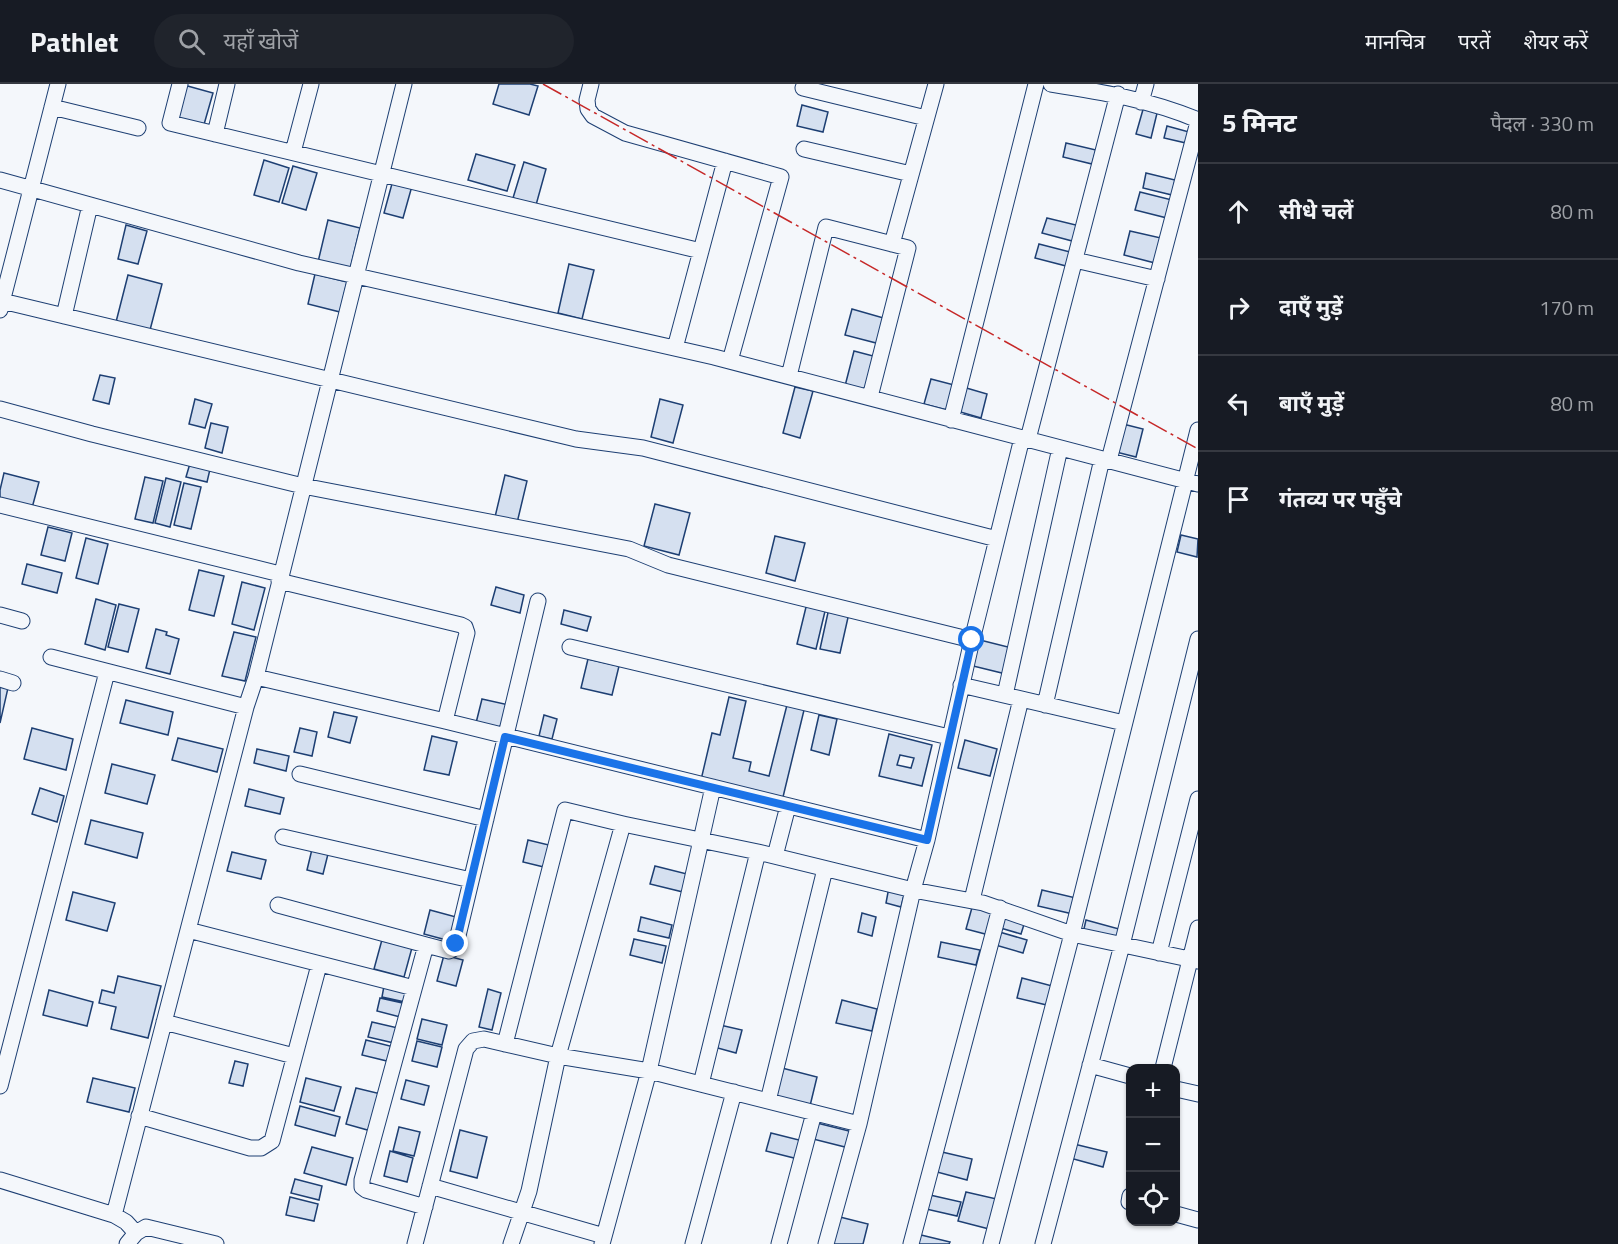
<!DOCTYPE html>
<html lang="hi">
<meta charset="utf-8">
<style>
:root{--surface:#171b24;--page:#20242c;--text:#f1f3f6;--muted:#9ea1a6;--line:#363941}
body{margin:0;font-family:"Titillium Web","Noto Sans Devanagari",sans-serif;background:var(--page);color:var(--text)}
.controls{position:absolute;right:18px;bottom:18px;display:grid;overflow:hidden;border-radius:12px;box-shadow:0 2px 4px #0004}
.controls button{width:54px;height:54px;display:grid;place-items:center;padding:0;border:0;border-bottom:2px solid var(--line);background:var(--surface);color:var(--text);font:30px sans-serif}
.stop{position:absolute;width:18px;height:18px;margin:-14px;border:4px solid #1a73e8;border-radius:50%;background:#fff}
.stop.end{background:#1a73e8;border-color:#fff;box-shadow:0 2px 6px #0008}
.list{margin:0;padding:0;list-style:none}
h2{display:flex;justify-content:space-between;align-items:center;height:78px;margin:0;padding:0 24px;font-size:26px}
h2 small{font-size:20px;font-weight:400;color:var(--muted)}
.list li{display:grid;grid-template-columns:39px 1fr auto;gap:18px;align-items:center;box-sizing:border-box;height:96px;padding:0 24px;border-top:2px solid var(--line)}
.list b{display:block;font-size:22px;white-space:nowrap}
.list em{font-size:20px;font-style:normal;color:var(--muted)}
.icon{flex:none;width:33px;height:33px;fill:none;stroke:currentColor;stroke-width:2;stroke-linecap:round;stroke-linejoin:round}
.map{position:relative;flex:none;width:1198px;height:1160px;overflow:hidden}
header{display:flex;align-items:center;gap:36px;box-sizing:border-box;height:84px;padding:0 30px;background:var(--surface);border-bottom:2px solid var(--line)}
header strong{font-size:28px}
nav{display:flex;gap:33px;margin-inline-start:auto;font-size:21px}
.search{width:420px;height:54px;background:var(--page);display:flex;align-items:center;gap:15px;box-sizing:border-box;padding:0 21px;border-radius:33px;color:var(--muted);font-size:22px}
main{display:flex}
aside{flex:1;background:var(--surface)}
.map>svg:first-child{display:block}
.building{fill:#d5e0f0;stroke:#1d3f73;stroke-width:1.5;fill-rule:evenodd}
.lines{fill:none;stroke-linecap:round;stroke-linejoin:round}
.street-casing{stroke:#1d3f73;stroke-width:17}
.street{stroke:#f4f7fb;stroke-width:15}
.power{stroke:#c62828;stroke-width:1.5;stroke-dasharray:21 4.5 3 4.5;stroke-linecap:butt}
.route{stroke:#1a73e8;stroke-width:8}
</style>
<header>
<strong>Pathlet</strong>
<div class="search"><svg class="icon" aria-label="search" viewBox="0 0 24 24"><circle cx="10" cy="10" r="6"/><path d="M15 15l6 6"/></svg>यहाँ खोजें</div>
<nav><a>मानचित्र</a><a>परतें</a><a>शेयर करें</a></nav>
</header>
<main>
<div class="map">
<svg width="1198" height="1160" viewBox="0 0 1198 1160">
<rect width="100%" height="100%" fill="#f4f7fb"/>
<path class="building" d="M499 0H530L538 2 529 31 493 20Z
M184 1 213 9 203 44 174 36Z
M802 21 828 28 823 48 797 42Z
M1144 22 1158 25 1151 54 1136 50Z
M1167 42 1189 48 1186 59 1164 54Z
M1066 59 1096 66 1092 80 1063 73Z
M476 70 515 81 507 107 468 96Z
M264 76 289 84 279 118 254 111Z
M524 78 546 85 536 121 513 114Z
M293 82 317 89 306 126 282 119Z
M1146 89 1175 96 1172 111 1143 104Z
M393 96 412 102 403 134 384 129Z
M1140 108 1172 116 1167 134 1135 126Z
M1047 134 1080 142 1076 158 1042 149Z
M328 136 360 144 350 186 318 178Z
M126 141 147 147 138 180 118 175Z
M1130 147 1161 154 1155 179 1124 171Z
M1039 160 1074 169 1070 183 1035 174Z
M569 180 594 186 582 235 558 229Z
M315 190 347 198 340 228 308 220Z
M128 191 162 200 150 246 116 238Z
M852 225 887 235 880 260 845 251Z
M854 267 877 273 868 307 845 302Z
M100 291 115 294 109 320 93 316Z
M931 295 958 302 951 327 924 320Z
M795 303 813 307 800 354 783 349Z
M963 303 987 310 981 334 957 327Z
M195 315 212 320 205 344 189 340Z
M660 315 683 321 673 359 651 353Z
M211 339 228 343 222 369 205 364Z
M1123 340 1143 345 1136 373 1116 368Z
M191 376 211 381 207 398 186 393Z
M4 389 39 398 32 424 0 416V406Z
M505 391 527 397 517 439 495 433Z
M145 393 163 397 153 439 135 435Z
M166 394 181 398 170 443 155 439Z
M184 399 201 403 191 445 174 441Z
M655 420 690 429 679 471 644 462Z
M48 443 72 449 65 477 41 471Z
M1181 451 1198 455 1197 473 1177 468Z
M775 452 805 459 795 497 766 489Z
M86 454 108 460 98 500 76 494Z
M27 480 62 489 57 509 22 500Z
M199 486 224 492 214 532 189 526Z
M242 498 265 504 254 546 232 540Z
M496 503 524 511 520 529 491 521Z
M96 515 116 521 105 566 85 560Z
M807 519 826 523 816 565 797 560Z
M119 520 139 525 128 568 108 563Z
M829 524 849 529 840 569 820 565Z
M564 526 591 533 587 547 561 540Z
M156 545 167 548 166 551 179 555 170 590 146 584Z
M234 548 256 553 245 597 222 592Z
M976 555 1012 564 1006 590 969 581Z
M588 575 619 582 612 611 581 604Z
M0 603 8 604 0 639Z
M729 613 746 617 733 674 751 678 749 687 769 692 788 617 805 622 783 713 701 696 712 649 720 651Z
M482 615 509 621 503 646 476 639Z
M126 616 173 628 168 651 120 639Z
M334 628 357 633 350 659 328 653Z
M544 631 557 635 552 655 539 652Z
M819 631 837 635 829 671 811 666Z
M32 644 73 655 66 686 24 675Z
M300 644 317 648 312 672 294 668Z
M889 650 932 661 922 702 879 692ZM900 671 914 674 911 684 897 681Z
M432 652 457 658 449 691 424 686Z
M178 654 223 665 217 688 172 676Z
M965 656 997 665 990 692 958 684Z
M257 665 289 672 286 687 254 679Z
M112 680 155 691 147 720 105 709Z
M40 704 64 712 57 738 32 730Z
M249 705 284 714 280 730 245 722Z
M91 736 143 749 137 774 85 760Z
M528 756 553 762 548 784 523 778Z
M313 761 329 766 323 790 307 786Z
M232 768 266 776 261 795 227 787Z
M655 782 687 790 683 808 650 800Z
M889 803 905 807 901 823 886 819Z
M1042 806 1076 814 1073 830 1038 822Z
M73 808 115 819 107 847 66 836Z
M973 820 996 826 989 851 966 845Z
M430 826 456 833 450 857 424 850Z
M1001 827 1026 834 1021 850 997 843Z
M862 829 876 833 872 852 858 848Z
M641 833 672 841 669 854 638 847Z
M1086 836 1119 845 1116 858 1083 849Z
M996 847 1027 856 1023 869 992 860Z
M383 852 413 860 404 893 374 885Z
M634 855 666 862 662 879 630 871Z
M941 858 980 866 976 881 938 873Z
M444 871 463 876 456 902 437 897Z
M118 892 161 902 148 954 111 945 116 923 99 919 102 906 114 909Z
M1022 894 1056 903 1051 922 1017 914Z
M384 902 408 907 405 918 382 913Z
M488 905 501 909 492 946 479 943Z
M49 906 93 918 87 942 43 931Z
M380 914 407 920 404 934 377 927Z
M842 916 877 925 872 947 836 939Z
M422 935 447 941 442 961 417 955Z
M372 938 398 944 394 959 368 953Z
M720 941 742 946 736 969 714 963Z
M366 956 394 963 391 978 362 971Z
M417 957 442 963 437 983 412 977Z
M235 977 248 980 243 1002 229 999Z
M782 984 817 993 809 1026 774 1016Z
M93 994 135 1004 129 1028 87 1018Z
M306 994 341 1003 334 1027 300 1018Z
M406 996 429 1002 424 1021 401 1015Z
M356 1004 381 1010 371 1047 346 1040Z
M300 1022 340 1033 335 1052 295 1041Z
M817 1039 853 1048 849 1064 813 1055Z
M399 1043 420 1048 414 1072 393 1067Z
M460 1046 487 1053 477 1094 450 1087Z
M771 1049 803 1057 798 1075 766 1067Z
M1074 1060 1107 1068 1103 1083 1070 1074Z
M312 1063 353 1074 346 1101 304 1089Z
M390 1067 413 1074 407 1098 384 1092Z
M942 1068 972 1075 967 1096 937 1088Z
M295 1095 322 1102 319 1116 291 1109Z
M966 1108 1001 1116 993 1146 958 1137Z
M930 1111 961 1118 957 1132 926 1125Z
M290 1113 318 1120 314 1137 286 1131Z
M836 1132 868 1140 863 1160H829Z
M917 1150 950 1158 949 1160H915Z"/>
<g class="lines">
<defs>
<path id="street" d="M180 0 170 39 701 167
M591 0 587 16 588 25 593 32 625 49 781 93 730 277
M1051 0C1102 8 1151 16 1198 36
M803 4 926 34
M1141 18 1146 0
M52 23 138 44
M215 50 227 0
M804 65 911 90
M293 68 311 0
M0 96 299 179 714 273 1198 400
M892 160 936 0
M1075 176 1157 195
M2 217 576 355 643 364 997 455
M0 226 58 0
M64 232 90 121
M675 264 725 77
M789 292 826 143 908 164 870 313
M0 325 92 350 303 402 629 465 668 481 972 556
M951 336 1036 0
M1028 355 1118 10
M1109 376 1198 38
M0 421 280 490
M279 497 461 541 465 543 467 549 445 637
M0 531 22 537
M570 563 949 653
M51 573 246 623
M256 593 445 637 927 756
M0 595 13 599
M961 601 1124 639
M1005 611 1060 364
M1045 621 1102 375
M300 690 486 735
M283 753 471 796
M775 772 788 722
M972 816 1021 615
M278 821 426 861 449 867 453 865 456 860 538 517
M188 846 414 904
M1159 869 1198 715
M164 938 294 972
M505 960 565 726 623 740 758 768 913 806 983 819 1072 850 1198 877
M1090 981 1130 992
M1163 984 1198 844
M701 1000 758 768
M0 1002 107 588
M1176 1005 1198 1010
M768 1017 825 785
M139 1032 250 1064H261L272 1057 319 881
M0 1096 114 1131 126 1138 136 1149
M430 1102 604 1152
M1130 1112 1129 1118H1130
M425 1123 366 1106 362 1103V1096L426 861
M1176 1130 1198 1136
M114 1131 246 623 256 593 404 0
M127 1160 136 1149 146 1143 216 1160
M415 1160 466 965 473 957 484 955 558 972 649 987 859 1040
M511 1160 529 1107 558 972 623 740
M602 1160 649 987 713 703
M693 1160 734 1008
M779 1160 814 1029
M826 1160 859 1040 913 806 927 756 972 556 1022 354
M911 1160 1000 824
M991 1160 1072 850 1198 346
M1043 1160 1122 861 1198 555"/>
</defs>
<use href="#street" class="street-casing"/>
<use href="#street" class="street"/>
<path class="power" d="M543 0 1198 365"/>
</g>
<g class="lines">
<path class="route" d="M456 860 505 653 927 756 972 556"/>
</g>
</svg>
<div class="controls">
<button>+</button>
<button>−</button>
<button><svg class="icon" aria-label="locate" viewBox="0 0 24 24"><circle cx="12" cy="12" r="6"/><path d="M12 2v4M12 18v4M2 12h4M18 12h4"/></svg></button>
</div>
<div class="stop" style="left:972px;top:556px"></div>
<div class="stop end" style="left:456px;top:860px"></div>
</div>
<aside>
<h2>5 मिनट<small>पैदल · 330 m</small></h2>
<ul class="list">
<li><svg class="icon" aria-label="ahead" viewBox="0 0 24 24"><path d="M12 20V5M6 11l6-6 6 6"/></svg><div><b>सीधे चलें</b></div><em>80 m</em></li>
<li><svg class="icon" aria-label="right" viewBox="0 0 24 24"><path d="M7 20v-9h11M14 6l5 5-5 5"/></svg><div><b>दाएँ मुड़ें</b></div><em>170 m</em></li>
<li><svg class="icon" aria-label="left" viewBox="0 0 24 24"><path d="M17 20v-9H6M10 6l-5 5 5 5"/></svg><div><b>बाएँ मुड़ें</b></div><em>80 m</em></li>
<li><svg class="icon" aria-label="arrive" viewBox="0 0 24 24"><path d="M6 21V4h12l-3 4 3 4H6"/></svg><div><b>गंतव्य पर पहुँचे</b></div></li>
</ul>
</aside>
</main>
